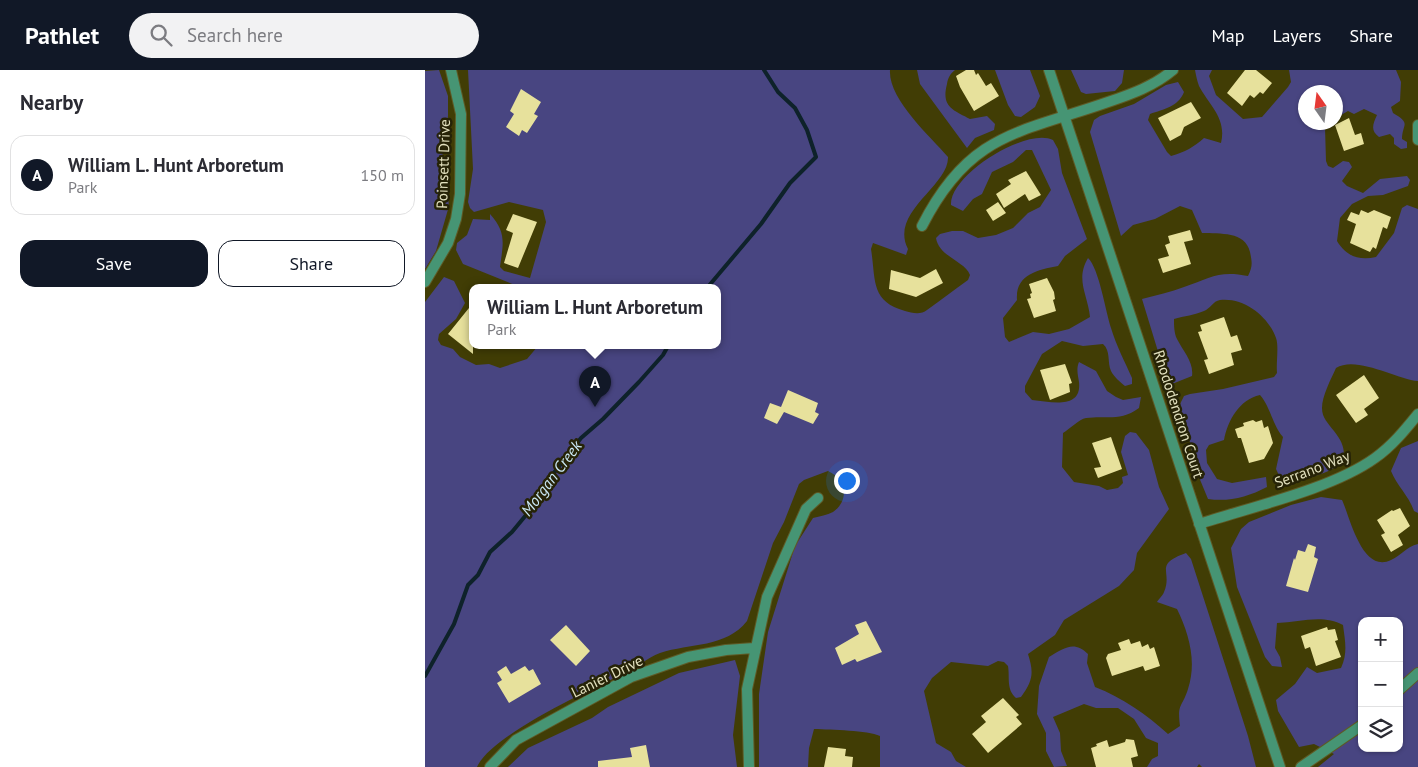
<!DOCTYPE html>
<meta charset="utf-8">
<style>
:root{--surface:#fff;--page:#f2f2f3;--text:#2b2b33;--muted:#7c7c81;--line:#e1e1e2;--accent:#111827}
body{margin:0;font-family:"PT Sans",sans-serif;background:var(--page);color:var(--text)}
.controls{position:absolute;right:15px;bottom:15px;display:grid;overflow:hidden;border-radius:10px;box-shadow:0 1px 4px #0004}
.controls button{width:45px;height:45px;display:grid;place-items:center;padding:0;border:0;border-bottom:1px solid var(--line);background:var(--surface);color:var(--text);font:25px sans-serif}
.compass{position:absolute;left:873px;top:15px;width:45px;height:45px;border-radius:50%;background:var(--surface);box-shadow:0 1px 4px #0004;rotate:346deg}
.you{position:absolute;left:421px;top:410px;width:18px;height:18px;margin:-12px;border:4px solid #fff;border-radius:50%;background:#1a73e8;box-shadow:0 0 0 8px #1a73e833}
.badge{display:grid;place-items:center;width:32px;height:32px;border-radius:50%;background:var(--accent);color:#fff;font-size:16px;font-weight:700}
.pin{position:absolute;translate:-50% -41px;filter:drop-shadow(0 1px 2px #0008)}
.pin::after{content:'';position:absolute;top:26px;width:18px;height:15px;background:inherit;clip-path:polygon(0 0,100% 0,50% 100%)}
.popup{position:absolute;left:44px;top:214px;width:252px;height:65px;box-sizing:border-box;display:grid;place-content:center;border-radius:10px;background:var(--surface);filter:drop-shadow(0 1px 4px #0005);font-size:16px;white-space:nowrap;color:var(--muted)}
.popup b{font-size:19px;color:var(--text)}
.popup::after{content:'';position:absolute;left:50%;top:100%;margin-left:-10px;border:10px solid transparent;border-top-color:var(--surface)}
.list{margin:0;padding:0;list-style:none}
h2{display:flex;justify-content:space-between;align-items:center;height:65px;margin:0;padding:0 20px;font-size:21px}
h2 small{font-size:16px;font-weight:400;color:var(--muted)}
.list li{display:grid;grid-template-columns:32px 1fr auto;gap:15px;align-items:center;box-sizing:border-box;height:80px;margin:0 10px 10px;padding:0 10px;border:1px solid var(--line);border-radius:15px}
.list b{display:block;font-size:19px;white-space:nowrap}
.list p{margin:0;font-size:16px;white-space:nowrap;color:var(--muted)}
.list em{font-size:16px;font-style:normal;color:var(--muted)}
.actions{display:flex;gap:10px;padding:15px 20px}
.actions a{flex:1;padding:11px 0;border:1px solid var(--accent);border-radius:15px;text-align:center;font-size:18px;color:var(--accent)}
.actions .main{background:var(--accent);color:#fff}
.icon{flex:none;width:28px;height:28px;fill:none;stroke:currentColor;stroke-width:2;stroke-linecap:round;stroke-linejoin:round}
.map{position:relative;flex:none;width:993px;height:697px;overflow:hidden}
header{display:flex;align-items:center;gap:30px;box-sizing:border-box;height:70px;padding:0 25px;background:var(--accent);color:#fff}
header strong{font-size:24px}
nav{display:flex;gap:28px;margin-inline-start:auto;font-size:18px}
.search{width:350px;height:45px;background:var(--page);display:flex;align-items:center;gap:12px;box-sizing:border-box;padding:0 18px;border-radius:28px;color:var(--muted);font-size:19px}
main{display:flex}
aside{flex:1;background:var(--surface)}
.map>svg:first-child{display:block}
.green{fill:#484581;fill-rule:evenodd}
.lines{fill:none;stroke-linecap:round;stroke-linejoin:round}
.stream{stroke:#0e222a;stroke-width:4}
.building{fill:#e7e19c}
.street-casing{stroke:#5e5a26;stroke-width:12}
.street{stroke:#469574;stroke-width:10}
.labels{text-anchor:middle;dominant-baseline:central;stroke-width:5;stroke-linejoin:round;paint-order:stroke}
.street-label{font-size:15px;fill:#e2e0be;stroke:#262307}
.water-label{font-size:16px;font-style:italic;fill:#cbe9f6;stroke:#262307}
</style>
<header>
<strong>Pathlet</strong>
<div class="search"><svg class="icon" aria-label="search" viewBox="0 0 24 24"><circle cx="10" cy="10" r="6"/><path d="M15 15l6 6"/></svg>Search here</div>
<nav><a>Map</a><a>Layers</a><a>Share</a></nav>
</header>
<main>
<aside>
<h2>Nearby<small></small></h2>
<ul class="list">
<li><span class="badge">A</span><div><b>William L. Hunt Arboretum</b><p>Park</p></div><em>150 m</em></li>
</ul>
<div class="actions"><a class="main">Save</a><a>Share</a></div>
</aside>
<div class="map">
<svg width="993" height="697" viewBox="0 0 993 697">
<rect width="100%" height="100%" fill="#413d05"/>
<path class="green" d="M14 0 23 26V46L17 80 24 136 11 181 0 199V1Z
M43 0H465C463 29 505 66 523 87 524 116 464 142 483 179L481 185 448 173 446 179C451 210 445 231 480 241 487 243 496 245 502 240 516 230 529 220 543 210L545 205C540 191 514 187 511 168L515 164 527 161H538L553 168 571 165 588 158 603 143 615 137 626 120 607 80H601L588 92 567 102 557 124 548 129 538 141 526 135C524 105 601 57 628 70L633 79 637 103 662 169 640 186 633 196C612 200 590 205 592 230L578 248 580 267 584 272 608 262 624 264 644 259 665 247C663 225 650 210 663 188 674 198 681 243 686 258 691 275 700 292 707 308V314L700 316C695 312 689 307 686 301 682 292 686 281 678 274L658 276 637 271 617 284 600 316V322L607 330C626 332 657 340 654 312 653 305 651 299 654 292L671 301 682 321 691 327 698 330 716 327 714 338C695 352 682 345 661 348 654 349 645 359 638 363L637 397 649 412 674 416 682 420 693 418 698 413 697 407 703 405 696 382 700 366 705 362 711 363 724 380 734 417 744 439 712 483 709 500 694 516 639 550 630 565 603 584C609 603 608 610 596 627L591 628C581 619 585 608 583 596L579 592 573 591 563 596 526 592 507 608 499 621 511 673 526 682 531 691 541 697H455V666C442 660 407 660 389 659L384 678 383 697H334V624L343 562 370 476 388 448C395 446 402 445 408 442 425 430 421 409 403 401L379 410 374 414 359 452 348 473 322 551C301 578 265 573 235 583 222 588 211 598 198 604 165 620 66 665 52 697H0V232L19 207 29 211 40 233 31 249 14 264 13 270 16 275 28 279 35 287 51 295 64 294 75 298 102 289 113 276H292V218H97L38 194 31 180 32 173 42 165 48 149 65 150V144C82 163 78 174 75 197L79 201 105 208 121 152 118 140 84 132 49 142 45 138 43 132 48 99Z
M492 0H530C525 4 523 8 522 14 516 37 528 40 545 49L562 46 570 54 569 60 550 68 542 78 495 14Z
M570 0H605L615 26 610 37 596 47 590 46 583 35Z
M646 0H699L697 13 690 21 661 24 656 22Z
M770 0H787L784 6 791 25 818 49 837 47 863 17 866 12 864 0H971L976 12 975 31 966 37 968 43C987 54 977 54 977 69L982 72V78L976 79 969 74V68L965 64 954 67C945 60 948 54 952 45L939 39 929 44 923 41 911 48V22H881V52L902 53 900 57 901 91 903 96 908 98 918 91 924 92 927 97 917 111 922 116 938 123 955 109 982 106 985 110 983 116 958 125 943 126 927 134 915 148 912 171C921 186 934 191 951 187L969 163 977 138 982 135 993 139V311C971 309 931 285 911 298 906 309 897 326 897 338 897 348 903 353 909 361 940 400 890 405 863 413L857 412 851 399 858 367C847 354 846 338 835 325 814 330 803 350 799 370L784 375 781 380 782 393 792 409 807 413 841 407 842 417C823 427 804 432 783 429L771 400 760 350 754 338 756 332 759 326 765 324 798 319 849 307 852 303C851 292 854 276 851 268 844 247 819 227 795 230 788 231 785 239 779 241 770 245 759 246 749 249 749 255 749 263 752 269 758 281 769 292 767 306L747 314 742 311 717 229C731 225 746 222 759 217 785 208 794 200 823 206 828 196 827 192 825 182 820 161 795 164 777 163L767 140 755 136 730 149 708 155 696 166 665 62 669 50 675 46 709 34 741 15 753 12 759 22C753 37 739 39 725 44L723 50 742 82 746 86C760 82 769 77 779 68L796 73C802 48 784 35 774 16 772 11 771 5 770 0Z
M993 371V443L989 441C984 426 972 416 966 401L976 378Z
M896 427 917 430C925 447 937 504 966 490 977 485 981 477 993 474V697H893L909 684 889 674 874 677 853 641 851 630 870 614 882 597 892 603 916 598C923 583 920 571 918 555 898 544 875 552 852 553L850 578 855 587 857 597 847 596 840 587 812 517 806 478 816 459 824 452 866 435ZM937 551H974V678H937Z
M761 483 766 489 823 666 831 697H777L774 694 772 697H722L727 689 733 686V673L721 668 709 649 693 638H671L659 634 628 647 635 663 636 681 642 696 629 697 621 681V663L612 644 614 616 624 587C639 578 649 570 663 584L662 593 670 617C698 628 721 644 743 664L755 656C752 633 757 638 763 619 772 591 764 564 752 539L732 532C734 529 738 525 739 522 748 501 728 495 761 483Z
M310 590 315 606 308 665 312 697H83L103 678 167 648 183 637 254 603Z"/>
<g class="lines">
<path class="stream" d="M282 218 336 154 365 113 391 87 382 60 370 38 353 22 339 0
M0 606 29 554 43 515 53 505 65 482 87 462 111 433 128 404 156 368 178 349 214 312 238 285 243 276"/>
</g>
<path class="building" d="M541 0H549L551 5 553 3 561 16 566 13 574 26 549 41 535 17 531 6Z
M820 0H831L847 13 838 24 835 22 829 28 825 25 817 36 802 23Z
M96 19 116 32 109 44 113 46 102 63 97 60 94 66 81 57 89 44 85 41Z
M766 32 776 48 759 57 756 65 745 71 733 48Z
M924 48 930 65 936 63 939 74 919 81 910 55Z
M601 101 616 125 604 131 600 124 579 138 571 124 586 114 583 110Z
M573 132 581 143 568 151 561 140Z
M936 140 943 143 949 140 966 147 962 159 958 157 951 179 948 177 945 182 925 173 931 154 922 150 926 142 934 145Z
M88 144 112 152 93 198 79 193 88 163 81 160Z
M765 160 768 170 759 172 766 194 738 203 733 189 744 186 740 175 745 173 743 166Z
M511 199 518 213 491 227 464 219 466 200 495 208Z
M622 208 629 222 630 229 628 230 631 241 609 248 602 229 606 228 605 224 607 223 604 214Z
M48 233V284L23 264Z
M799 247 806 267 812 265 817 280 806 283 809 295 784 304 779 290 783 289 773 262 777 261 775 255Z
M640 294 647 313 644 314 645 322 625 330 615 300Z
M939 305 954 328 939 339 943 345 931 353 911 325Z
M363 320 393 333 390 342 394 344 388 354 359 342 352 354 339 348 345 333 356 337Z
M828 350 831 352 837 350 839 358 843 356 848 373 839 389 824 393 816 368H813L810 359 819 356 818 353Z
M686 367 697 399 673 408 669 398 676 397 667 373Z
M975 438 985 456 973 465 978 475 966 482 956 465 960 463 952 450 967 440 968 441Z
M883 474 891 477 889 487 893 489 883 522 861 516 869 488 870 490 873 480 880 482Z
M441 551 457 582 432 592 430 589 417 595 410 578 434 564 430 555Z
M141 555 165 581 151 596 125 570Z
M902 557 903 560 910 559 913 570 910 571 916 587 891 596 885 577 880 579 876 566Z
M704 569 706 574 715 571 717 577 723 574 725 579 729 577 735 596 720 601 718 596 687 606 681 588 683 584 696 580 693 573Z
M81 596 86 604 100 596 104 601 108 599 116 614 84 633 72 613 77 610 72 602Z
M578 628 594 645 591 647 597 654 563 683 547 664 561 652 556 646Z
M701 669 709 670 713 686 706 688 708 697H671L666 678 672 676 671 674 682 670 684 677 700 672Z
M221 675 225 697H173V691L207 687 205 678Z
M403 677 421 679 420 686 428 687 427 697H399Z"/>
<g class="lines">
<defs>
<path id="street" d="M624 0 855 697
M993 55V70
M497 156C544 63 594 63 683 32 707 24 729 16 748 0
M0 212 23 173 31 149 35 124 36 44 26 0
M774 454C826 437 907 419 950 388 967 376 980 360 993 344
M974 620 993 603
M65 697 91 670 206 607 263 587 301 580 329 578
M324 697 322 619 342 527 381 439 393 428
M876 697 937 655"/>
</defs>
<use href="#street" class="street-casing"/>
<use href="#street" class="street"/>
</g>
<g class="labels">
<g class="street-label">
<text transform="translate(18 94) rotate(-88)">Poinsett Drive</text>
<text transform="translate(754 344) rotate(72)">Rhododendron Court</text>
<text transform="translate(887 399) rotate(-21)">Serrano Way</text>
<text transform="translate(182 606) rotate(-26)">Lanier Drive</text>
</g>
<g class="water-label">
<text transform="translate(126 408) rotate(-53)">Morgan Creek</text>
</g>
</g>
</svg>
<div class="controls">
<button>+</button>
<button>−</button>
<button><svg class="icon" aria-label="layers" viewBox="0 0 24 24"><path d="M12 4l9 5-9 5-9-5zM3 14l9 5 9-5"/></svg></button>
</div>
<svg class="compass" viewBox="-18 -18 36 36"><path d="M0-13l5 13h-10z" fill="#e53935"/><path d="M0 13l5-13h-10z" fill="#7c7c81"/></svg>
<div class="you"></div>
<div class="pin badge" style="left:170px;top:337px">A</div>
<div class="popup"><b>William L. Hunt Arboretum</b>Park</div>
</div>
</main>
